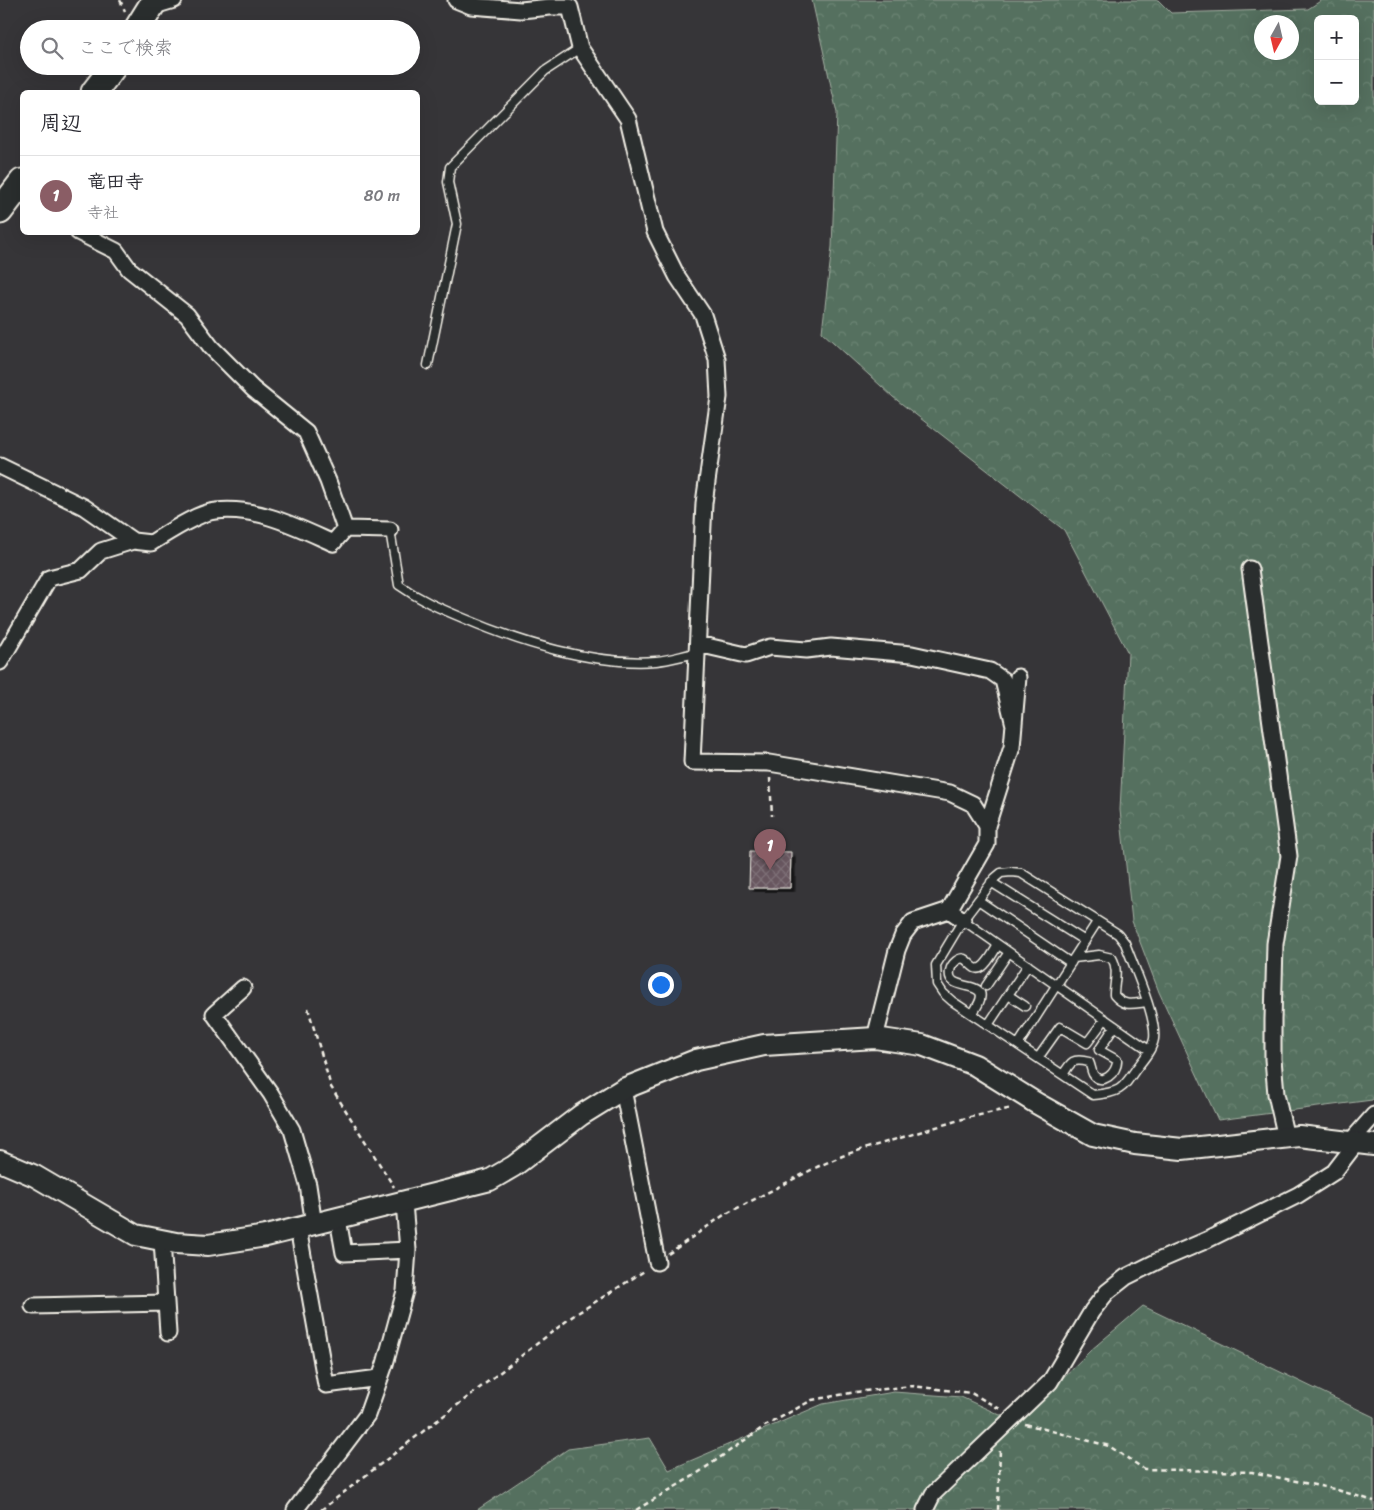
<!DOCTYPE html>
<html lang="ja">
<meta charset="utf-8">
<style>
:root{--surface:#fff;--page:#f2f2f3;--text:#2b2b33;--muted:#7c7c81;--line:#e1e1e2;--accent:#8a5d65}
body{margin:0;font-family:Sriracha,"Klee One",sans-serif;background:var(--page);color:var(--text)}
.controls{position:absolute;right:15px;top:15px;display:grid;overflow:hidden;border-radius:8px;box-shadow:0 5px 20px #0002}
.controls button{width:45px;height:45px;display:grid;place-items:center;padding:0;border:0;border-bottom:1px solid var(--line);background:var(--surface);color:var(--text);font:25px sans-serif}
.compass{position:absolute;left:1254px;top:15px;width:45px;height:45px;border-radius:50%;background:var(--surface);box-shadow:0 5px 20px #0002;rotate:188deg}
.you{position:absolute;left:660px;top:984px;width:18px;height:18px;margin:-12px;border:4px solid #fff;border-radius:50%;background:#1a73e8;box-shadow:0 0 0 8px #1a73e833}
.badge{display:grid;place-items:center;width:32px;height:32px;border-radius:50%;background:var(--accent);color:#fff;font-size:16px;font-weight:700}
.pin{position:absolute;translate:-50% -41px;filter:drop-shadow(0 1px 2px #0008)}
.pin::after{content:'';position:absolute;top:26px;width:18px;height:15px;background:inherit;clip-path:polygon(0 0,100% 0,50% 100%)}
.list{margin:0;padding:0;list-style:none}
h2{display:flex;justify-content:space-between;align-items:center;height:65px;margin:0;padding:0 20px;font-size:21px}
h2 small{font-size:16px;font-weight:400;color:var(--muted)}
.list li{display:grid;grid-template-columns:32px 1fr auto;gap:15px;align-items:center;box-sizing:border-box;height:80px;padding:0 20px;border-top:1px solid var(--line)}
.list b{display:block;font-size:19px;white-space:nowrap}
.list p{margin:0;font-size:16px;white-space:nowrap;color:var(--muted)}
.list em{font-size:16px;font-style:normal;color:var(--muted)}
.icon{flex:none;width:28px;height:28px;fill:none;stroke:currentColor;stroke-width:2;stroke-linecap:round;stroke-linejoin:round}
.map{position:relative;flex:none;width:1374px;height:1510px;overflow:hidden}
.search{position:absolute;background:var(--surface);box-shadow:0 5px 20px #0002;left:20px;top:20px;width:400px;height:55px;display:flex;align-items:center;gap:12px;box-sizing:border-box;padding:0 18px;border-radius:28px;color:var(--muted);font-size:19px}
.panel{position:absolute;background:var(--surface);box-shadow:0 5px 20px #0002;left:20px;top:90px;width:400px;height:145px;border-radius:8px}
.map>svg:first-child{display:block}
.forest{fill:url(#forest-crowns);stroke:#a4b0a3;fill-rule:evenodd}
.building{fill:url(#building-cross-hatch);stroke:#f4f1e8;filter:url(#shadow)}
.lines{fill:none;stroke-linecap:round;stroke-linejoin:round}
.service-casing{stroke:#f4f1e8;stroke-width:11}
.minor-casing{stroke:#f4f1e8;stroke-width:19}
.tertiary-casing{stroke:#f4f1e8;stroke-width:24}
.primary-casing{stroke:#f4f1e8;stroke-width:29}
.path{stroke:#f4f1e8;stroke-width:2.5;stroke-dasharray:5 4;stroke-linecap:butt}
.service{stroke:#2a2d2e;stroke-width:8}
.minor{stroke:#2a2d2e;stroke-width:15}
.tertiary{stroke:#2a2d2e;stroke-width:20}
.primary{stroke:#2a2d2e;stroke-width:25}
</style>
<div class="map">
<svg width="1374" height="1510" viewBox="0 0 1374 1510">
<defs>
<pattern id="forest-crowns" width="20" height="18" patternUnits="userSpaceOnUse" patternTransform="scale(1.25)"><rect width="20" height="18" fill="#54705e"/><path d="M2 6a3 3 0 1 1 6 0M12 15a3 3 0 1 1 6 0" fill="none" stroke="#6d8575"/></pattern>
<pattern id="building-cross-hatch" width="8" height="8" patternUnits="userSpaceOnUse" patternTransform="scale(1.25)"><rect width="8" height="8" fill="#67565f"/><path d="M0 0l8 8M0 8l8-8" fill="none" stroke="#7d6f76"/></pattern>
<filter id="shadow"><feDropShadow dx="4.5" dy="4.5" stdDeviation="1" flood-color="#0009"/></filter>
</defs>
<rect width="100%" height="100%" fill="#363538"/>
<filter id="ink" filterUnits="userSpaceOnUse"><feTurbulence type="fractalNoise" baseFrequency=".02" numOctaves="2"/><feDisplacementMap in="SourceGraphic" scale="10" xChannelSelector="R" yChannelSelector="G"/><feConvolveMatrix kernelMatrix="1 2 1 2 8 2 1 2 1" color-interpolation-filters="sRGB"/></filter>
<g filter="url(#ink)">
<path class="forest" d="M812 0H1158L1171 13 1308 9 1322 0H1374V1098L1372 1100 1218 1120 1159 992 1132 921 1120 810 1128 653 1064 530 893 397 822 332 832 247 837 113ZM1318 19H1355V101H1318ZM1262 22H1292V52H1262Z
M1143 1306 1374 1417V1510H477L568 1449 650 1438 669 1470 823 1404 894 1392 961 1397 1000 1415 1031 1409 1091 1350Z"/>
<path class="building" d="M750 851 791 852 790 888H749Z"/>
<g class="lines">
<defs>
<path id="service" d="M428 365 457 224 448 182 450 167 545 71 580 48
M390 530 399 585C420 600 439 608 463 618 519 642 594 666 656 661 670 660 684 655 697 653
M1011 872 1021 873 1118 934 1125 943C1133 965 1157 1017 1154 1039 1152 1050 1143 1060 1136 1069 1121 1091 1120 1092 1093 1095L952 1001 943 993 937 984 936 965 963 920 995 878 1001 873Z
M991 882 1085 941
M978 900 1071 963
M963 920 1149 1050
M1074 958 1099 955 1112 958C1119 970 1114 982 1114 995 1124 1007 1132 1004 1146 1002
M986 986 1009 952
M1008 995 1025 1006
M972 1014C1002 974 945 996 950 971 951 964 960 955 966 960 971 964 975 972 982 967 989 962 994 951 998 945
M988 1025 1028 965
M1018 1045 1097 922
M1038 1058 1060 1027 1087 1043 1105 1019
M1063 1075C1071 1061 1073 1058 1089 1062 1091 1066 1091 1070 1093 1074 1101 1087 1118 1073 1117 1060L1099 1050 1115 1026"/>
<path id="minor" d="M456 0 471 6 521 10 550 7H570
M151 7 174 0
M570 7 580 48 628 119 655 232 677 276 703 315 717 359 719 397 704 503 692 762 769 763 950 793 973 804 987 826V844L949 910 913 922 903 935 897 950 875 1038
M0 466 84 507 133 541
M345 529 390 530
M1250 569 1289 856 1275 944 1273 1020V1059L1276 1094 1286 1138
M698 644 746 655 770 647 806 650 831 647 912 654 990 671 1003 680 1014 725
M0 662 49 578 81 570 101 551 133 541 151 543C166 534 198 512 216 511 256 506 297 527 333 543L345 529 328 481 306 432 253 389 211 347 187 315 129 269 116 251 78 232
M987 826 1012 747 1018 677
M949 910 963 920
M243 988 214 1014 271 1094 292 1130 308 1185 314 1225
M623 1089 657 1262
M1351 1141 1374 1115
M338 1219 344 1253 408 1250
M298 1228 326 1385 379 1378
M162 1240 168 1333
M33 1306 165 1303
M295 1510 367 1415 385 1364 405 1291 408 1250 404 1203
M925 1510 933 1494 1050 1382 1092 1311 1107 1292 1126 1277 1158 1261 1207 1240 1298 1195 1334 1172 1357 1142"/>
<path id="tertiary" d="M0 1161 35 1176 136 1235 176 1243 208 1245 266 1236 490 1180 514 1166 581 1115 623 1089 696 1060 764 1045 875 1038 922 1045 975 1065 1036 1103 1093 1135 1135 1144 1182 1149 1299 1136 1374 1145"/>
<path id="primary" d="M137 29 155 0
M94 92 114 66
M0 211 22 182"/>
</defs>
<use href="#service" class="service-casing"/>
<use href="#minor" class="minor-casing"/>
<use href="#tertiary" class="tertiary-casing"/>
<use href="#primary" class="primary-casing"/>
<path class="path" d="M120 0 125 11
M770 778 772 816
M308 1008 331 1087 394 1187
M668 1254 724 1215 817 1167 847 1154 966 1118 1012 1108
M1025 1424 1109 1446 1144 1469 1252 1472 1334 1489 1374 1501
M321 1510 573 1316 646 1270
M636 1510 695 1475 765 1426 812 1400 856 1392 912 1386 971 1393 1002 1410
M998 1510 1000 1449"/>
<use href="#service" class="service"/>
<use href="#minor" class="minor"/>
<use href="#tertiary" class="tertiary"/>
<use href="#primary" class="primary"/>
</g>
</g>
</svg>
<div class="controls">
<button>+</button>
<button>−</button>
</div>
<svg class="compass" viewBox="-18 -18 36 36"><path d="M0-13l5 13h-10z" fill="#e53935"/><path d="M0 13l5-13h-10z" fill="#7c7c81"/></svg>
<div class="you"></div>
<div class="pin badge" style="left:770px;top:870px">1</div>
<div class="search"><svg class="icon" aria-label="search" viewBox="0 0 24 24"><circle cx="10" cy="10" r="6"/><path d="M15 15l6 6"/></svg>ここで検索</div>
<section class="panel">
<h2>周辺<small></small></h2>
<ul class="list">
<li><span class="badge">1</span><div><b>竜田寺</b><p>寺社</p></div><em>80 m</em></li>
</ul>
</section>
</div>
